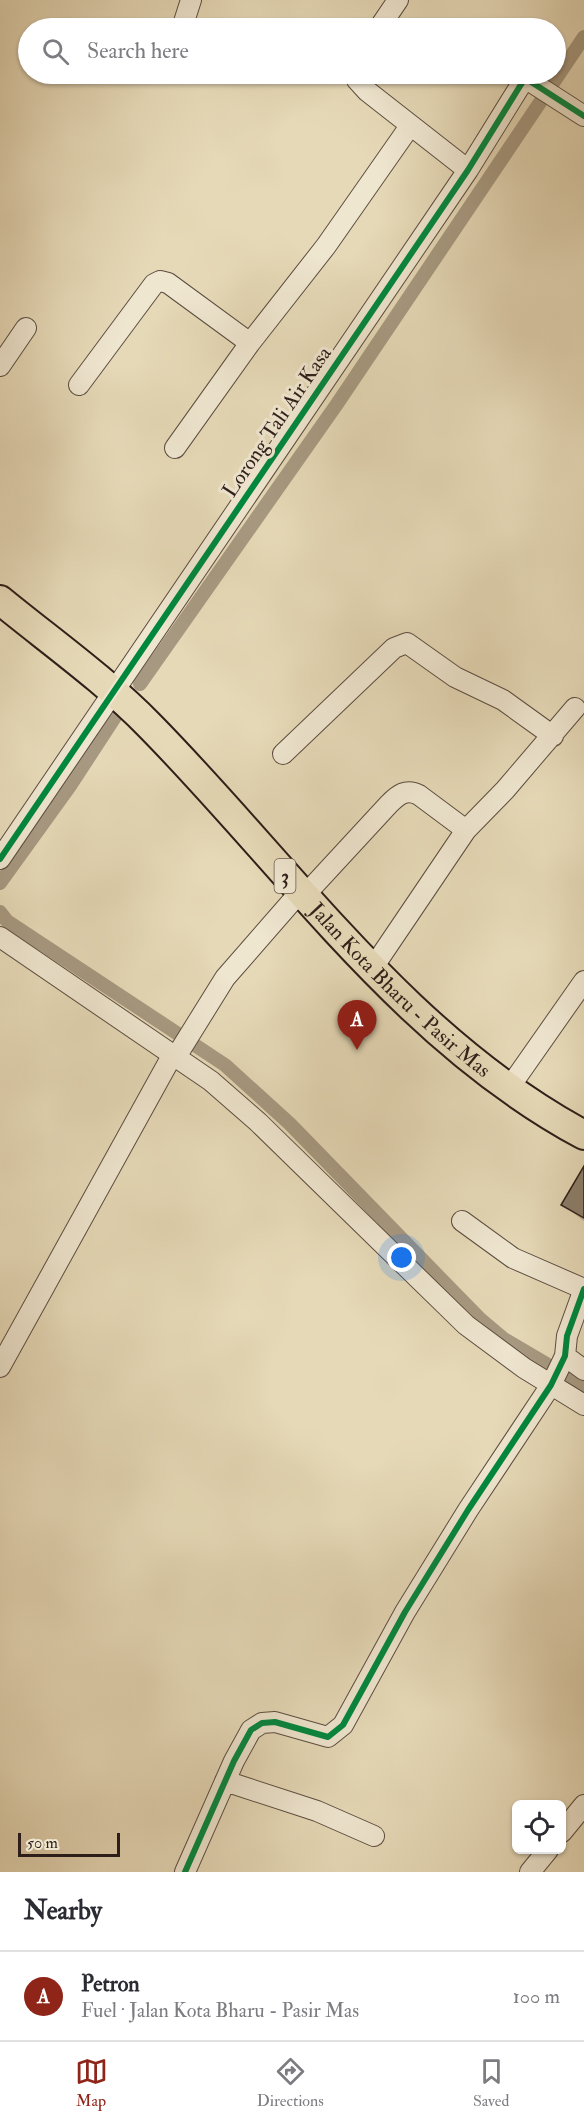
<!DOCTYPE html>
<meta charset="utf-8">
<style>
:root{--surface:#fff;--page:#f7f7f7;--text:#2b2b33;--muted:#7c7c81;--line:#e1e1e2;--accent:#8f2418}
body{margin:0;font-family:"IM FELL Double Pica",serif;background:var(--page);color:var(--text)}
.controls{position:absolute;right:18px;bottom:18px;display:grid;overflow:hidden;border-radius:9px;box-shadow:0 2px 4px #0004}
.controls button{width:54px;height:54px;display:grid;place-items:center;padding:0;border:0;border-bottom:2px solid var(--line);background:var(--surface);color:var(--text);font:30px sans-serif}
.scale{position:absolute;left:18px;bottom:15px;width:102px;box-sizing:border-box;padding-left:6px;border:3px solid #2d1e19;border-top:0;font-size:16px;line-height:21px;white-space:nowrap;color:#2d1e19;-webkit-text-stroke:4px #efe6d0;paint-order:stroke}
.you{position:absolute;left:402px;top:1258px;width:21px;height:21px;margin:-15px;border:4px solid #fff;border-radius:50%;background:#1a73e8;box-shadow:0 0 0 9px #1a73e833}
.badge{display:grid;place-items:center;width:39px;height:39px;border-radius:50%;background:var(--accent);color:#fff;font-size:20px;font-weight:700}
.pin{position:absolute;translate:-50% -50px;filter:drop-shadow(0 2px 3px #0008)}
.pin::after{content:'';position:absolute;top:32px;width:21px;height:18px;background:inherit;clip-path:polygon(0 0,100% 0,50% 100%)}
.list{margin:0;padding:0;list-style:none}
h2{display:flex;justify-content:space-between;align-items:center;height:78px;margin:0;padding:0 24px;font-size:26px}
h2 small{font-size:20px;font-weight:400;color:var(--muted)}
.list li{display:grid;grid-template-columns:39px 1fr auto;gap:18px;align-items:center;box-sizing:border-box;height:90px;padding:0 24px;border-top:2px solid var(--line)}
.list b{display:block;font-size:22px;white-space:nowrap}
.list p{margin:0;font-size:20px;white-space:nowrap;color:var(--muted)}
.list em{font-size:20px;font-style:normal;color:var(--muted)}
.icon{flex:none;width:33px;height:33px;fill:none;stroke:currentColor;stroke-width:2;stroke-linecap:round;stroke-linejoin:round}
.map{position:relative;flex:none;width:584px;height:1872px;overflow:hidden}
.search{position:absolute;background:var(--surface);box-shadow:0 2px 4px #0004;left:18px;right:18px;top:18px;height:66px;display:flex;align-items:center;gap:15px;box-sizing:border-box;padding:0 21px;border-radius:33px;color:var(--muted);font-size:22px}
.sheet{height:168px;background:var(--surface)}
nav{display:flex;justify-content:space-around;align-items:center;box-sizing:border-box;height:84px;border-top:2px solid var(--line);background:var(--surface);font-size:16px;color:var(--muted)}
nav a{display:grid;justify-items:center;gap:3px}
nav .on{color:var(--accent)}
.map>svg:first-child{display:block}
.shadow{fill:#0003}
.lines{fill:none;stroke-linecap:round;stroke-linejoin:round}
.canal{stroke:#a79981;stroke-width:14}
.building{fill:#8d7f6b;stroke:#2d1e19;stroke-width:1.5}
.minor-casing{stroke:#5b4d40;stroke-width:22}
.highway-casing{stroke:#2d1e19;stroke-width:32}
.minor{stroke:#efe6d0;stroke-width:20}
.highway{stroke:#e6d9b7;stroke-width:28}
.cycleway-casing{stroke:#efe6d0;stroke-width:10}
.cycleway{stroke:#00873e;stroke-width:6}
.labels{text-anchor:middle;dominant-baseline:central;stroke-width:6;stroke-linejoin:round;paint-order:stroke}
.shield{fill:#efe6d0;stroke:#675a50;stroke-width:1.5}
.shield-label{font-size:20px;font-weight:bold;fill:#2d1e19}
.street-label{font-size:21px;fill:#2d1e19;stroke:#efe6d0}
</style>
<div class="map">
<svg width="584" height="1872" viewBox="0 0 584 1872">
<rect width="100%" height="100%" fill="#e6d9b7"/>
<filter id="stains"><feTurbulence type="fractalNoise" baseFrequency=".00333" numOctaves="4"/><feColorMatrix values="0 0 0 0 .2 0 0 0 0 .09 0 0 0 0 .02 0 0 0 .5 -.17"/></filter>
<radialGradient id="worn" r=".72"><stop offset=".6" stop-color="#630" stop-opacity="0"/><stop offset="1" stop-color="#630" stop-opacity=".3"/></radialGradient>
<path class="shadow" d="M584 1169V1221L563 1205Z"/>
<g class="lines">
<path class="canal" d="M140 684 337 404 584 37
M0 883 70 786 115 717
M0 912 7 921 225 1065 290 1124 479 1318 504 1339 584 1386"/>
</g>
<path class="building" d="M584 1166V1218L561 1205Z"/>
<g class="lines">
<defs>
<path id="minor" d="M182 28 191 0
M379 28 398 0
M355 74 357 80 367 91 468 170
M0 366 26 328
M79 385 154 284 160 281 168 283 250 343
M175 448 250 343 326 246 410 126
M283 754 394 648 407 643 455 677 503 700 553 736
M0 859 468 170 525 78 584 116
M304 896 389 804C398 795 406 788 419 795L466 830
M0 937 211 1081 258 1122 466 1325 524 1368 584 1405
M372 969 466 830 505 790 575 708
M509 1088 584 981
M462 1221 513 1258 584 1289
M565 1356 584 1370
M0 1367 168 1063 179 1052 225 978 300 892
M225 1781 317 1811 374 1836
M562 1832 584 1805
M185 1872 234 1761 251 1730 262 1723 275 1722 328 1737 343 1725 405 1612 468 1510 551 1385 565 1356 567 1336 584 1289
M530 1872 548 1850"/>
<g id="highway">
<path id="s1" d="M0 600C50 641 104 679 150 726 289 867 405 1039 584 1135"/>
</g>
</defs>
<use href="#minor" class="minor-casing"/>
<use href="#highway" class="highway-casing"/>
<use href="#minor" class="minor"/>
<use href="#highway" class="highway"/>
<defs>
<path id="cycleway" d="M0 859 468 170 525 78 584 116
M185 1872 234 1761 251 1730 262 1723 275 1722 328 1737 343 1725 405 1612 468 1510 551 1385 565 1356 567 1336 584 1289"/>
</defs>
<use href="#cycleway" class="cycleway-casing"/>
<use href="#cycleway" class="cycleway"/>
</g>
<g class="labels">
<rect class="shield" x="274.5" y="859" width="21" height="34" rx="4.5"/>
<g class="shield-label">
<text x="285" y="876">3</text>
</g>
<g class="street-label">
<text transform="translate(277 422) rotate(-56)">Lorong Tali Air Kasa</text>
<text stroke="none"><textPath href="#s1" startOffset="560">Jalan Kota Bharu - Pasir Mas</textPath></text>
</g>
</g>
<rect width="100%" height="100%" filter="url(#stains)"/>
<rect width="100%" height="100%" fill="url(#worn)"/>
</svg>
<div class="controls">
<button><svg class="icon" aria-label="locate" viewBox="0 0 24 24"><circle cx="12" cy="12" r="6"/><path d="M12 2v4M12 18v4M2 12h4M18 12h4"/></svg></button>
</div>
<div class="scale">50 m</div>
<div class="you"></div>
<div class="pin badge" style="left:357px;top:1050px">A</div>
<div class="search"><svg class="icon" aria-label="search" viewBox="0 0 24 24"><circle cx="10" cy="10" r="6"/><path d="M15 15l6 6"/></svg>Search here</div>
</div>
<section class="sheet">
<h2>Nearby<small></small></h2>
<ul class="list">
<li><span class="badge">A</span><div><b>Petron</b><p>Fuel · Jalan Kota Bharu - Pasir Mas</p></div><em>100 m</em></li>
</ul>
</section>
<nav>
<a class="on"><svg class="icon" aria-label="map" viewBox="0 0 24 24"><path d="M3 6l6-2 6 2 6-2v14l-6 2-6-2-6 2zM9 4v14M15 6v14"/></svg>Map</a>
<a><svg class="icon" aria-label="directions" viewBox="0 0 24 24"><path d="M12 3l9 9-9 9-9-9zM9 14v-3h6M13 9l2 2-2 2"/></svg>Directions</a>
<a><svg class="icon" aria-label="saved" viewBox="0 0 24 24"><path d="M7 4h10v16l-5-4-5 4z"/></svg>Saved</a>
</nav>
